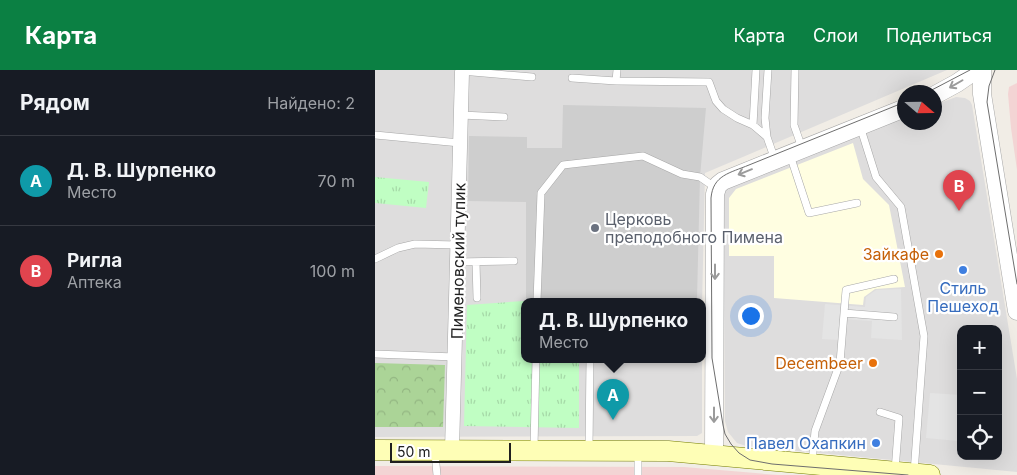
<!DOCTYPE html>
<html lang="ru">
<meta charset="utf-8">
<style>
:root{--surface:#171b24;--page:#242831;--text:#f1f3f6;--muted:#9ea1a6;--line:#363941;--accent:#0b8043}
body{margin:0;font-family:Inter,sans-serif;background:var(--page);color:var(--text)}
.controls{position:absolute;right:15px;bottom:15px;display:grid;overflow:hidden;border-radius:10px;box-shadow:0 5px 20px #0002}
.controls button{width:45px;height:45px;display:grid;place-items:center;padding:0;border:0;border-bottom:1px solid var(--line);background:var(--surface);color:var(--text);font:25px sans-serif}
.compass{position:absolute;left:522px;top:15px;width:45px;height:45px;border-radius:50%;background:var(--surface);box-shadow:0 5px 20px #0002;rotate:110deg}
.scale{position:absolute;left:15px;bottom:12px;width:121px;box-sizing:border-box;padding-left:5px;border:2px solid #202020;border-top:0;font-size:14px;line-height:18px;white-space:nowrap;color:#202020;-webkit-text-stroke:4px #fff;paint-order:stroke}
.you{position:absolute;left:375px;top:245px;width:18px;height:18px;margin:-12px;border:4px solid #fff;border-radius:50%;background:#1a73e8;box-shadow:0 0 0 8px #1a73e833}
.badge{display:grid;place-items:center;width:32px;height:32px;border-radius:50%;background:var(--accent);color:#fff;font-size:16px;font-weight:700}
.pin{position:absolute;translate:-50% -41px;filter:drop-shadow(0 1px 2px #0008)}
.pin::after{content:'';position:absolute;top:26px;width:18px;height:15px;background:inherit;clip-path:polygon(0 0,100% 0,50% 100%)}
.popup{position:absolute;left:146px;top:228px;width:185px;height:65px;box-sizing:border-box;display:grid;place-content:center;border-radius:10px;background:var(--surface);filter:drop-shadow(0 1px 4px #0005);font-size:16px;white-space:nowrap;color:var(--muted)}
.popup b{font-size:19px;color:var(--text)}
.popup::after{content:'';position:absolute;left:50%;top:100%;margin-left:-10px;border:10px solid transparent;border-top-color:var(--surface)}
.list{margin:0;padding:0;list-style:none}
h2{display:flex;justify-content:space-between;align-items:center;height:65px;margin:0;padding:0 20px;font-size:21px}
h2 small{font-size:16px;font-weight:400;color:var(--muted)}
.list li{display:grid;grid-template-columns:32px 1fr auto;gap:15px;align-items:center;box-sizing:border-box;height:90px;padding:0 20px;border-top:1px solid var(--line)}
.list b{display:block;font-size:19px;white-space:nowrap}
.list p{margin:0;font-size:16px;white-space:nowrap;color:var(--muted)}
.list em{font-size:16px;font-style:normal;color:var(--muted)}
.icon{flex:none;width:28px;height:28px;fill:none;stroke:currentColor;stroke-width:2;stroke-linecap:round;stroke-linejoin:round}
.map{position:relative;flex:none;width:642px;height:405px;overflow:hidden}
header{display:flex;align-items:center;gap:30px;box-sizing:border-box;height:70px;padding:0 25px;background:var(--accent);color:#fff}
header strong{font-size:24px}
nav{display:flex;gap:28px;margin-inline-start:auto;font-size:18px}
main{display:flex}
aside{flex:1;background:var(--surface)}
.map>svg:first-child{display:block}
.residential{fill:#dedddd;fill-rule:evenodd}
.commercial{fill:#f3d4d4}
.education{fill:#fffee1}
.religious{fill:#cecece}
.forest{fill:url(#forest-crowns)}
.park{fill:url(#park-tufts)}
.parking{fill:#e4e4e4}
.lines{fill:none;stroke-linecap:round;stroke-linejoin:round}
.service-casing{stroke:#a7a7a7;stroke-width:8}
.minor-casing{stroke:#a7a7a7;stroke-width:15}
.tertiary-casing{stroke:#a7a7a7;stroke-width:19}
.secondary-casing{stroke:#757e00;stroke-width:21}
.service{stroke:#fff;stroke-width:7}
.minor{stroke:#fff;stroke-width:14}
.tertiary{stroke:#fff;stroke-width:18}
.secondary{stroke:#fefeb6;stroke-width:20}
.tram{stroke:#6e6e6e;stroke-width:1}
.oneway{stroke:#9b9b9b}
.worship-dot{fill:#6b7280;stroke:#fff;stroke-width:2}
.food-dot{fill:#e8710a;stroke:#fff;stroke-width:2}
.shop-dot{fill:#3f7fe0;stroke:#fff;stroke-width:2}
.labels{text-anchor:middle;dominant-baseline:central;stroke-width:4.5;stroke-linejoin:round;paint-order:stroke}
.worship-label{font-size:16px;fill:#5b616d;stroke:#fff;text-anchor:start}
.food-label{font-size:16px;fill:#c56008;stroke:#fff;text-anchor:end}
.street-label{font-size:16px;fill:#202020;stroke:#fff}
.shop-label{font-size:16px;fill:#366cbe;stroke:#fff}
</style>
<header>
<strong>Карта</strong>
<nav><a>Карта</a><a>Слои</a><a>Поделиться</a></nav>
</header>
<main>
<aside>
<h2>Рядом<small>Найдено: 2</small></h2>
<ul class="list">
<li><span class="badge" style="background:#0f9aa8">A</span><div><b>Д. В. Шурпенко</b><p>Место</p></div><em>70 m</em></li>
<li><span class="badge" style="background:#e0444e">B</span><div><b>Ригла</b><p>Аптека</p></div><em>100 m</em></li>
</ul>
</aside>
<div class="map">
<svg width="642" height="405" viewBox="0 0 642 405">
<defs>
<pattern id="forest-crowns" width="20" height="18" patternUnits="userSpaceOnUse" patternTransform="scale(1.25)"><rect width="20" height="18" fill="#abd497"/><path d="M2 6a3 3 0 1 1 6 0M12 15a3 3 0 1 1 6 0" fill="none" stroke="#93b682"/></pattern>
<pattern id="park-tufts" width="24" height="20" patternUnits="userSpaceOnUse" patternTransform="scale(1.25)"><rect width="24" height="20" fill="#c0fec3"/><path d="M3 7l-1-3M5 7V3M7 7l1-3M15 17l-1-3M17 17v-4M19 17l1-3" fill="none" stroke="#a5d9a7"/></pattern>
</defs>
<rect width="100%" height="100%" fill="#f1ede6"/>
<path class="residential" d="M0 0H572L330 103 327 237V363L322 366 0 367ZM149 231H327V289H149Z
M581 27 590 28 595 31 597 35 642 309V402L371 376 362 373 353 362 350 351 348 123 350 116 529 45 530 52H560V35ZM586 259H623V386H586Z"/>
<path class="commercial" d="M642 13V100L636 58 633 24 634 17Z
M0 396 309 397 403 405H0Z"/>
<path class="education" d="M478 73 488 109 514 135 530 217 500 219 489 227 488 235 399 228V186H354V128L361 119Z"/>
<path class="religious" d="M188 35 331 38 325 107 322 229 151 231V132L93 131 94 66 152 67V78H187Z"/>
<path class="forest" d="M0 293 70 295 68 357H0Z"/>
<path class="park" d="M0 107 54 112 51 138 0 133Z
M149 231V289H204V358L89 356 92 235Z"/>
<path class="parking" d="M526 219 527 270 496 268 497 251 466 249 464 270 447 269 450 234 490 237 491 227 501 220Z
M555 323 586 325 583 371 551 368Z"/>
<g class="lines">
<defs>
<path id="service" d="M242 0 241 11 334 12 341 31 348 39 362 48 378 55 392 67
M393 0 390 48 392 67 400 90
M420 0 419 55 427 78
M86 1 157 7
M197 8 241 11
M86 45 129 47
M378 55 381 0
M485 56 501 107 526 137 549 266 539 403
M0 65 85 73
M415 85 434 143 482 133
M0 189 23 178 40 174 82 175
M82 192 139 191
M101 192 102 228
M162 231 166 123 188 95 268 86 307 104 325 107 341 118
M469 243 471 220 519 209
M0 284 80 287
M505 342 524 348 520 401
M159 378 161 289
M214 378 215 289
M60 383 62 405
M263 383V405
M437 393 440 361 465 293 469 243 519 247"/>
<path id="minor" d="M77 380 87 2"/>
<path id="tertiary" d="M607 0V24L642 241
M560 25 582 13 601 0
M339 384 340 124 343 115 348 111 530 38"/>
<path id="secondary" d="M0 380 293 381 555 405"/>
</defs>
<use href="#service" class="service-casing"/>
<use href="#minor" class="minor-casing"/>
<use href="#tertiary" class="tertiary-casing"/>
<use href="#secondary" class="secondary-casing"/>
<use href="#service" class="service"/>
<use href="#minor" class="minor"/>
<use href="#tertiary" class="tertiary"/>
<use href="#secondary" class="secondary"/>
<path class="tram" d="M620 0 614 16 612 32 642 214
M553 22 595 0
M530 32 374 95C355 103 338 105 336 128L337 288 348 355 350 364 356 374 364 383 375 390 397 394 533 405"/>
</g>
<defs><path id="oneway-shaft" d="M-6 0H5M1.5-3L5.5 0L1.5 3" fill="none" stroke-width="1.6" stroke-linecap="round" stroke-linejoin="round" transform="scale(1.25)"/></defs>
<g class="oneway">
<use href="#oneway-shaft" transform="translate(581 14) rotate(150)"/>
<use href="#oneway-shaft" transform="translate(370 102) rotate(158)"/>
<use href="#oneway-shaft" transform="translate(340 202) rotate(90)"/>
<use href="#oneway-shaft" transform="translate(339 345) rotate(90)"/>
</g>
<circle class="worship-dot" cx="220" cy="158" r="5"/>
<g class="food-dot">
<circle cx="564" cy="184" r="5"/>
<circle cx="498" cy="293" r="5"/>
</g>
<g class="shop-dot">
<circle cx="588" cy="200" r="5"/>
<circle cx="501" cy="373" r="5"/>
</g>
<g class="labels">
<g class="worship-label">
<text x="230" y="149">Церковь<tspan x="230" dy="18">преподобного Пимена</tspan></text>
</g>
<g class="food-label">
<text x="554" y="184">Зайкафе</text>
<text x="488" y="293">Decembeer</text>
</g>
<g class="street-label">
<text transform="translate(83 191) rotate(-89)">Пименовский тупик</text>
</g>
<g class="shop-label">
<text x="588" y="218">Стиль<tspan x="588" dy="18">Пешеход</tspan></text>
<text x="491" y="373" text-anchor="end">Павел Охапкин</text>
</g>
</g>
</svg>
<div class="controls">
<button>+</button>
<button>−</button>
<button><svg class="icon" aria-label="locate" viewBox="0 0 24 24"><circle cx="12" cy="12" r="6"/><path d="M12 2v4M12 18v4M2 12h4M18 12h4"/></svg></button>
</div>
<svg class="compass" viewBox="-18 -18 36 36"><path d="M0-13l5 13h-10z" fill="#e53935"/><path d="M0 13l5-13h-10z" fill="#9ea1a6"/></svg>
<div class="scale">50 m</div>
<div class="you"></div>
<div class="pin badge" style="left:238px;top:350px;background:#0f9aa8">A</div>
<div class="popup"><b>Д. В. Шурпенко</b>Место</div>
<div class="pin badge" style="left:584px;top:141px;background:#e0444e">B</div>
</div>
</main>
